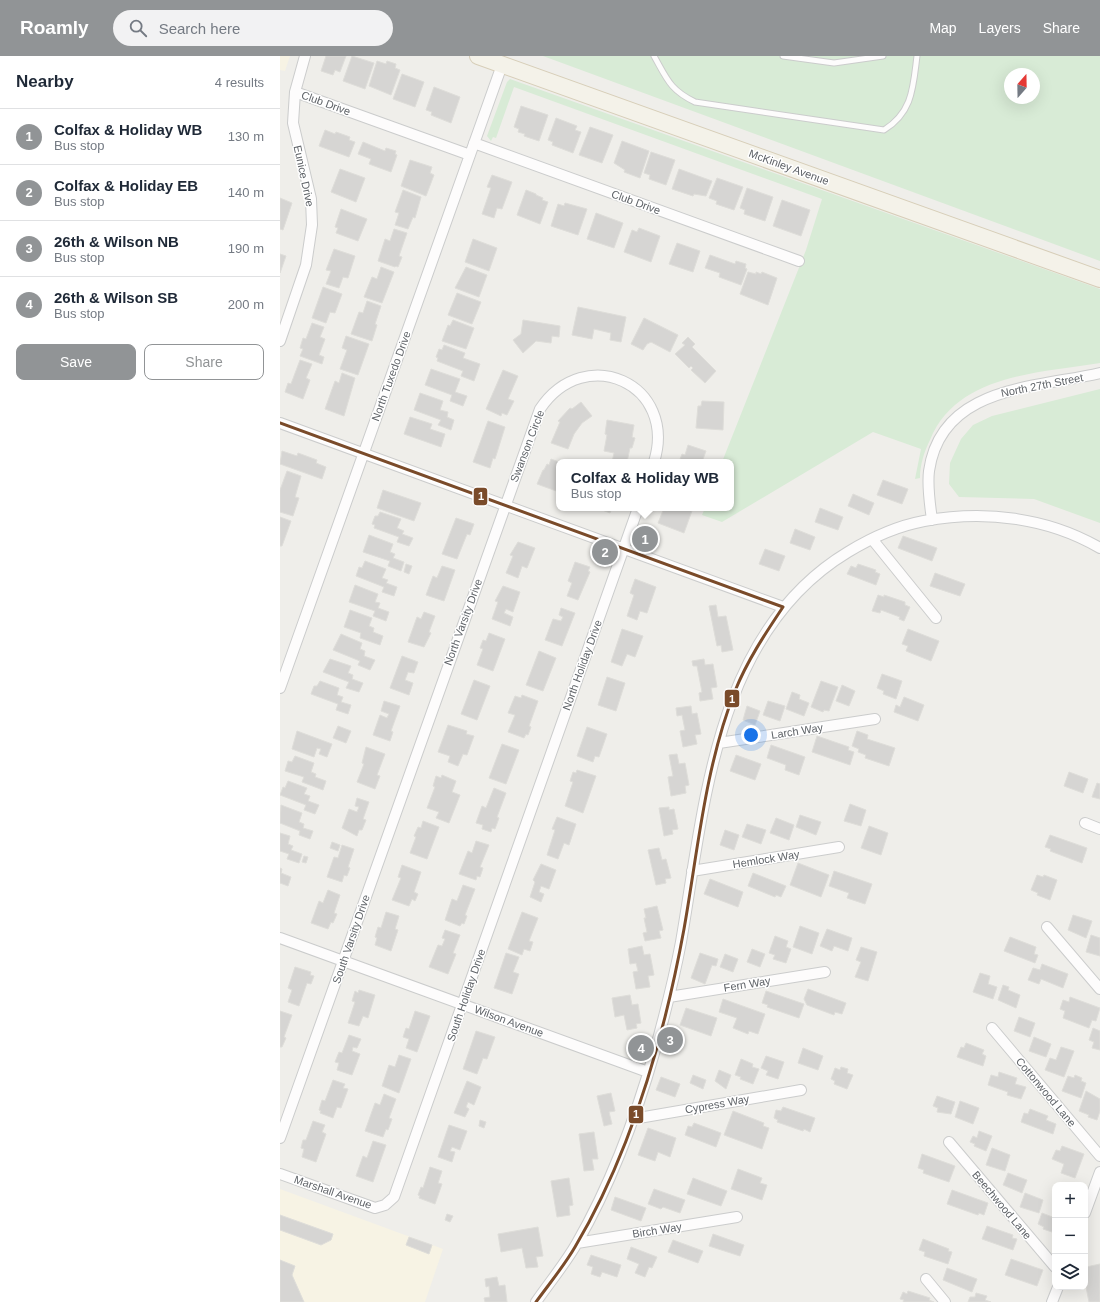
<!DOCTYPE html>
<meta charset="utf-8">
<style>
:root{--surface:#fff;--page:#f2f2f3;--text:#1f2937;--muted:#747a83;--line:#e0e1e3;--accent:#919496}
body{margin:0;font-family:Helvetica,sans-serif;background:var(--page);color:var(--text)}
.controls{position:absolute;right:12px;bottom:12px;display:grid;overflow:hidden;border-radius:8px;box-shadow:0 4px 16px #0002}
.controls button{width:36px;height:36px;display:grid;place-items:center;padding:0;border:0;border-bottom:1px solid var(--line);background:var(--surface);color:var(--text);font:20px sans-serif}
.compass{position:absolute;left:724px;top:12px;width:36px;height:36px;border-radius:50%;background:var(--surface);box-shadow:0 4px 16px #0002;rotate:20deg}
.you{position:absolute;left:471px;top:679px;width:14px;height:14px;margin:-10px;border:3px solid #fff;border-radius:50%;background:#1a73e8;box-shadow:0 0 0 6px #1a73e833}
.badge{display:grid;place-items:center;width:26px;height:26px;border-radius:50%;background:var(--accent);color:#fff;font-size:13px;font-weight:700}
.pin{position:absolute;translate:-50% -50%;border:2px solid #fff;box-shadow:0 1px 4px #0006}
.popup{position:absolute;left:276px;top:403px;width:178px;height:52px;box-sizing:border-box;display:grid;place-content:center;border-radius:8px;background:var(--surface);filter:drop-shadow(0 1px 3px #0005);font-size:13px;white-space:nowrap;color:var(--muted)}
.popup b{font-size:15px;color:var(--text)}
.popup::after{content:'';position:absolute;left:50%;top:100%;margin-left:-8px;border:8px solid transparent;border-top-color:var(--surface)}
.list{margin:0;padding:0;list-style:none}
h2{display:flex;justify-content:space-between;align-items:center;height:52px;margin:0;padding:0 16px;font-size:17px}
h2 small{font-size:13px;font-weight:400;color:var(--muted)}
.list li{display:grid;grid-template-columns:26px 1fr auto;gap:12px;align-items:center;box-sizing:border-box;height:56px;padding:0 16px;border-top:1px solid var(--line)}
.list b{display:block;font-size:15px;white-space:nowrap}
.list p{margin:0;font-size:13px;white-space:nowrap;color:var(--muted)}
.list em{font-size:13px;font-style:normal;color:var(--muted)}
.actions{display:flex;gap:8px;padding:12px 16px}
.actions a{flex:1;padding:9px 0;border:1px solid var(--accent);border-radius:8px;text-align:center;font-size:14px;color:var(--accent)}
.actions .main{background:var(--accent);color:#fff}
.icon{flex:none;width:22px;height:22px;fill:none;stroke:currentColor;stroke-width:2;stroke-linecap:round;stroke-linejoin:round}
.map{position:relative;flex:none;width:820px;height:1246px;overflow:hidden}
header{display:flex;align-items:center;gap:24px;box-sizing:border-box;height:56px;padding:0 20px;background:var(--accent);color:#fff}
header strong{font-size:19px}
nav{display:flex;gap:22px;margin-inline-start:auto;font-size:14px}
.search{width:280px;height:36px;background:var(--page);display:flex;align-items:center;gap:10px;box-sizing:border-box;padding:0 14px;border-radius:22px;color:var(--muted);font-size:15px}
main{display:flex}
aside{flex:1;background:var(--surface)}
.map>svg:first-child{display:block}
.commercial{fill:#f7f3e4}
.green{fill:#d8ebd6;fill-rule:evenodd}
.building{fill:#d6d5d3;stroke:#deddd9}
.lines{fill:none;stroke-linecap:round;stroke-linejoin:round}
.lane-casing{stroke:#cbcccc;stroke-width:7}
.street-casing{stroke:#cbcccc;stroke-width:12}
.primary-casing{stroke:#d7ceb8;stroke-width:18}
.lane{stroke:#fdfcfc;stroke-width:5}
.street{stroke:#fdfcfc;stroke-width:10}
.primary{stroke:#f4f2e9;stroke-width:16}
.bus-1-casing{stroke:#fff;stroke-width:6}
.bus-1{stroke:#7a4b2a;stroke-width:3}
.labels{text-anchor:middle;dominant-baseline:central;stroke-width:3;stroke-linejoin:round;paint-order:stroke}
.street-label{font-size:11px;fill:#5f6368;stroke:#fff}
.line-badge{stroke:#fff;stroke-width:1.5}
.badge-label{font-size:11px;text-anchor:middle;font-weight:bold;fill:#fff}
</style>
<header>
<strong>Roamly</strong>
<div class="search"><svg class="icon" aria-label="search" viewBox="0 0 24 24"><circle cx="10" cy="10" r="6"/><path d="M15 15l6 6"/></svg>Search here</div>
<nav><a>Map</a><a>Layers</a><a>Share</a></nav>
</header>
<main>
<aside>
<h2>Nearby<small>4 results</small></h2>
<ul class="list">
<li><span class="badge">1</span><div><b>Colfax &amp; Holiday WB</b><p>Bus stop</p></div><em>130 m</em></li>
<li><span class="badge">2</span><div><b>Colfax &amp; Holiday EB</b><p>Bus stop</p></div><em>140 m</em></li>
<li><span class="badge">3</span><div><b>26th &amp; Wilson NB</b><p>Bus stop</p></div><em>190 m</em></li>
<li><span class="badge">4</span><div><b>26th &amp; Wilson SB</b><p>Bus stop</p></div><em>200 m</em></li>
</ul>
<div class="actions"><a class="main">Save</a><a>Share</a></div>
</aside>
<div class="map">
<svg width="820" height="1246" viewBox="0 0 820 1246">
<rect width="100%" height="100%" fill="#efeeea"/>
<path class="commercial" d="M0 0H10L5 15 0 14Z
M0 1133 163 1193 145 1246H0Z"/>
<path class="green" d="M263 0H820V205ZM730 18H754V42H730Z
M230 23 820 233V307C760 317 677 318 650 384 644 396 640 409 640 422L635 423 641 393 593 376 442 466 422 459 425 452H451V406H442L526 194 542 143 234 31 216 82 213 81 211 85 207 80 227 26Z
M820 333V467L754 443 679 441 669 428 670 407 681 383 693 369 712 360Z"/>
<path class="building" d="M46 0H66L60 16 55 14 53 19 41 15Z
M72 0 94 7 85 33 63 25Z
M97 5 106 8 107 5 116 8 115 12 120 14 111 39 89 30Z
M122 18 144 26 135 51 113 43Z
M154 31 180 41 171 67 151 59 152 56 146 54Z
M241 50 268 59 259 85 244 80 245 78 238 76 239 73 234 71Z
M276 62 297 70 295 74 301 76 293 97 272 89 273 86 268 84Z
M310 71 333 79 322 107 299 99Z
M45 74 55 78 56 76 70 81 69 84 75 86 69 101 39 90Z
M342 85 369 95 360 122 344 116 345 114 334 107Z
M83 86 105 95 106 92 116 95 115 98 117 99 111 116 89 108 91 103 78 98Z
M371 96 395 104 386 129 369 123 370 119 364 117Z
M130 104 152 111 150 117 154 119 146 140 121 130Z
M60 113 85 122 76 146 51 136Z
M399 113 432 125 426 140 414 138 413 140 392 133Z
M212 119 232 126 222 153 217 152 214 162 202 158 211 132 207 131Z
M437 122 463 131 454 154 436 148 437 145 429 142Z
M467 132 493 141 485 165 464 158 465 154 460 152Z
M123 134 141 141 135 162 133 161 128 173 115 169 119 157 115 156Z
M246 134 256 138V139L263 142 262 144 268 146 260 168 237 159Z
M0 142 12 147 3 174 0 173Z
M502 144 530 154 521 180 493 170Z
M285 147 307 153 298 179 271 170 278 148 284 150Z
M61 153 87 163 78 185 56 177 58 172 55 171Z
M316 157 343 167 334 192 307 183Z
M359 172 380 180 371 206 344 196 352 174 357 176Z
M114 173 127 177 119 200 122 201 118 211 116 210 115 211 98 205 105 183 110 185Z
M193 183 217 192 209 215 185 206Z
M397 187 420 195 413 216 389 208Z
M54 193 75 200 68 222 63 221 59 232 46 228 51 215 46 214Z
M0 198 6 200 0 217Z
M430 199 455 208 456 205 466 208 465 212 467 213 461 229 439 221 440 217 425 212Z
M101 211 114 216 102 247 84 241 92 221 97 223Z
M186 211 207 219 199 241 175 232Z
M468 216 476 218V216L481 218 482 216 497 222 488 249 460 238Z
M43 231 62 238 55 257 50 256 46 267 32 262Z
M177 237 201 246 192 268 168 259Z
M87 245 101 250 95 268 97 269 92 285 71 278 79 256 83 257Z
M298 251 346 261 341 286 330 284 331 277 314 273 312 283 292 279Z
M364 262 398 279 390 296 371 286 367 288 363 294 351 288Z
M173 264 194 272 186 293 162 285 168 269 170 270Z
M243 264 280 270 279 281 272 280 271 287 256 285 243 297 233 284 241 278Z
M32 267 44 271 40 281 45 283 39 299 44 301 42 308 20 300 23 293 20 292 23 282 26 283Z
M66 280 89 288 78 319 60 313 67 294 62 292Z
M408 281 415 288 412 291 436 315 425 327 411 314 413 312 411 310 409 312 395 298 405 289 402 287Z
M164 289 185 297 183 302 200 308 194 325 181 320 183 315 157 305 158 302 156 301 159 293 162 294Z
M20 304 32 308 26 322 30 324 23 343 5 336 8 327 11 328Z
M151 313 180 323 175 336 187 340 183 350 170 345 172 339 145 329Z
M223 314 238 320 228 343 234 345 227 359 222 357 221 360 206 353Z
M62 317 75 322 64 360 45 353 55 325 59 327Z
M140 337 163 345 160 354 168 356 167 361 174 364 171 374 158 369 161 364 134 354Z
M422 345 444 346 443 374 416 372 418 350H421Z
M301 346 312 360 302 367 294 378 288 393 271 387 280 366 278 365 290 352 292 353Z
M130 361 152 368 150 373 165 378 161 391 124 378Z
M327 364 354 369 352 381 355 382 352 392H350L347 406H332L334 397 324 395 327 379 325 378Z
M208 365 225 371 215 403 213 402 210 412 193 406Z
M408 389 426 395 422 406H399L402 398 405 399Z
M2 395 17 400 18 397 37 404 36 407 46 411 42 423 0 408Z
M271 403 279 406V436L257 428 263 414H264L267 408 269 409Z
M7 415 21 420 15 441 19 442 13 460 0 456V434Z
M603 424 628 433 622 448 597 439Z
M103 434 141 447 134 465 97 452Z
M573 438 594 447 589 459 568 450Z
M317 452H332L330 457Z
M384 452H413L404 477 378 467Z
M540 452 563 461 558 474 535 466Z
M100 456 121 463 117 472 124 475 122 478 133 482 129 490 117 486 119 481 94 472 95 469 92 468 95 460H98Z
M0 461 11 465 2 490H0Z
M176 462 194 468 190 479 187 478 177 503 162 498Z
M515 473 535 481 530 494 510 487Z
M89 479 113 488 110 496 115 498 113 502 124 506 121 515 108 510 110 505 83 496Z
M623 480 657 492 652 505 618 492Z
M238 486 255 492 247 512 242 510 238 522 226 517 233 500 230 499Z
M485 493 505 500 499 515 479 508Z
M85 505 106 513 102 522 108 524 106 527 117 531 114 540 102 536 104 531 76 520 79 511 82 512Z
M295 506 310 511 308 515 310 516 298 544 287 540 292 527 288 525Z
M126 508 132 510 129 518 124 516Z
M578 508 596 514 595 516 600 518 596 529 567 518 571 510 576 512Z
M162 510 175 514 164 545 146 539 153 520 157 522Z
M655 517 685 528 680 540 650 530Z
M355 523 376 531 367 557 360 555 357 564 347 560 354 539 350 537Z
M75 529 98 538 95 546 100 547 98 552 109 556 106 565 93 560 95 555 69 546Z
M223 530 240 536 233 556 226 553 224 557 233 561 230 570 212 563 218 546 215 545Z
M598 539 604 541V539L625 546V549L630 551 624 565 619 563 620 561 601 554 600 557 592 555Z
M436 549 438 561 446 560 453 594 442 596 441 589 437 590 429 550Z
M281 552 295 557 282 590 265 584 273 563 281 565 283 561 279 559Z
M70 554 92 562 89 570 94 572 93 576 103 580 100 589 80 582 81 577 64 571Z
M144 556 155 560 149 576 151 577 144 591 128 586 137 561 141 563Z
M342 573 363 580 355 601 347 598 342 610 331 606Z
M628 573 659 585 651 605 626 595 628 590 622 588Z
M209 577 225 583 213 615 197 609 203 593 200 592 203 584 206 585Z
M61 578 82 587 80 593 85 595 84 600 95 604 90 614 78 609 80 605 53 594Z
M259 595 276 602 263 635 246 629Z
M122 600 138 606 134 617 128 616 125 624 133 627 129 639 110 632Z
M50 603 71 610 68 617 73 619 72 623 83 627 79 636 66 632 69 626 43 616Z
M424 603 425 609 433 608 437 631 431 632 433 643 420 645 419 637 422 636 417 610H413L412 605Z
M602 618 622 625 616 643 603 638 604 635 597 632Z
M327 621 345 627 336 655 318 649Z
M194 624 210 630 197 664 181 658Z
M40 625 59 632 57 639 63 641 61 646 71 649 68 658 56 654 58 648 31 638 34 630H37Z
M541 625 558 631 549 655 544 654 543 656 531 651Z
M562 629 575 635 569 650 556 645Z
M512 636 520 639 519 643 529 647 524 660 506 653Z
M242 639 258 645 249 670 251 671 248 679 246 678 244 682 228 676 235 659 228 657 235 640 241 642Z
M624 641 644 649 638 665 614 656 616 649 620 651Z
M104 645 120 650 111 675 113 676 110 685 93 679 100 659 107 662 109 658 101 655Z
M488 645 505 650 500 665 483 659Z
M411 650 412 658 417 657 421 678 415 679 417 688 403 691 400 675 405 674 402 659 397 660 396 652Z
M467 650 480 655 475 669 463 664Z
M168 669 187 675 186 678 194 680 187 699 183 698 178 710 168 706 170 700 158 696Z
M58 670 71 675 66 687 53 682Z
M307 671 327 678 319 701 315 700 313 706 297 700Z
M17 675 52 688 47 701 39 698 41 693 37 692 34 701 12 693Z
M577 675 588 679 587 683 615 692 609 710 585 702 586 699 578 696 579 693 572 690Z
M537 680 569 691 568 694 574 696 570 709 532 696Z
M222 688 239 694 226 728 209 722Z
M491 689 525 701 519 719 505 714 506 709 487 702Z
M86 691 105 698 97 719 100 720 95 733 77 726 84 708 82 707Z
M397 698 399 708 405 707 409 729 405 730 406 737 391 740 388 721 393 720 389 699Z
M456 699 481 708 475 724 450 715Z
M15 700 34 707 31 716 36 718 35 721 46 725 43 734 22 726 24 721 5 715 8 705 12 706Z
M297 714 316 720 303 757 285 750 293 726 290 725 293 716 296 717Z
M789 716 808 723 803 737 784 730Z
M162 719 176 725 172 736 180 739 169 767 156 762 159 756 147 752 155 731 153 730 156 720 161 722Z
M8 725 27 732 24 738 30 740 28 745 39 749 35 758 24 754 26 749 0 739 3 731 5 732Z
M817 727 820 728V743L812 741Z
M214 732 226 737 217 761 219 762 215 773 212 772 211 776 202 773 203 769 196 767 202 750 206 752Z
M77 742 89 746 83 763 86 764 82 774H79L77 780 62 772 69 753 77 756 79 751 75 750Z
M570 748 586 754 581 770 564 765Z
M1 749 22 757 19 766 24 768 23 772 33 775 30 783 19 779 20 775 0 767Z
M389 751V754L394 753 398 773 392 774 393 778 384 780 379 752Z
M520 759 541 766 536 779 516 771Z
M277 761 296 768 289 789 284 787 278 803 267 799 275 774 272 773Z
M496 762 514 769 509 784 490 777Z
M143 765 159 771 147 803 130 797 136 781 134 780 138 771 141 772Z
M467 768 486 774 481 788 462 781Z
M589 770 608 777 601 799 581 792Z
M445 774 459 779 454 794 440 789Z
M0 777 10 780 8 788 13 790 11 794 22 798 19 807 7 803 9 798 0 795Z
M770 779 807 792 802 807 770 795 771 793 765 791Z
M196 785 209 789 200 811 203 812 200 821 197 820 196 824 179 818 188 795 192 797Z
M52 786 60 789 58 795 50 792Z
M62 789 74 793 68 811 70 812 67 820 64 819 62 826 47 821 54 801 58 802Z
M379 792 382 804 386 803 391 822 385 823 386 827 376 829 368 794Z
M24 800 28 801 26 807 22 806Z
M518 807 549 819 541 841 510 829Z
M261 808 276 814 269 833 261 830 259 836 264 838 261 846 250 841 255 826 253 824Z
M122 809 141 816 134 836 138 838 135 845 132 843 129 850 112 844 121 822 118 821Z
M0 812 2 813 1 817 11 821 8 830 0 827Z
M554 815 592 828 585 848 567 842 569 837 549 830Z
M473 817 506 830 501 841 496 839 495 841 468 830Z
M757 819 763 821 764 819 777 824 770 844 757 839 758 837 751 834Z
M430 823 463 836 458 851 424 838Z
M183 829 195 833 185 859 187 860 184 868 182 867 180 870 165 864 172 843 177 845Z
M48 834 60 839 54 857 57 858 53 867 51 866 48 873 31 867 39 845 43 847Z
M377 850 383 874 379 875 381 882 365 885 363 877 367 876 364 862H366L364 853Z
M106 856 119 860 115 873 118 874 111 895 95 889 97 882 95 881 98 871 101 872Z
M242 856 258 862 249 885 253 886 250 895 244 893 242 899 228 893Z
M793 859 812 865 806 882 788 874Z
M520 870 539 877 532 898 513 891Z
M547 873 572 882 568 895 554 890 552 895 540 890Z
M165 874 180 879 173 897 176 898 168 918 149 911 158 889 162 890 165 883 162 882Z
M811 879 820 882V900L806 896Z
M495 880 508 885 506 891 511 893 506 907 493 903 495 899 489 897Z
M730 881 756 891 754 898 758 899 755 907 724 895Z
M362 890 364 899 370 898 374 919 368 920 370 931 356 933 353 916 358 915 356 907 350 908 348 893Z
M581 891 597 896 588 925 575 921 581 906 576 904Z
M472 893 485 898 480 911 467 906Z
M226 897 239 901 233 916 239 918 232 938 214 932Z
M420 897 438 903 436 910 432 909 425 928 411 922Z
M445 898 458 903 453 916 440 911Z
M762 908 788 918 783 932 761 923 759 928 748 924 753 912 760 914Z
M15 911 31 916 30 919 34 920 31 928 27 927 19 950 8 946 12 934 8 932Z
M700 917 710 920 708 928 717 931 713 943 693 936Z
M723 929 729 931 728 934 740 939 736 952 718 944Z
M528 933 566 947 562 958 555 956 554 959 527 949 524 943Z
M79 934 95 939 88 962 83 960 79 970 68 967 75 946 72 945 75 935 78 937Z
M486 935 524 948 519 962 487 951 488 949 482 947Z
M350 939 352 949 358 948 361 967 356 968 357 972 347 974 344 959 335 961 332 942Z
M790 941 820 952 816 965 812 964 809 972 783 962 785 955 780 953 783 944 789 946Z
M443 943 485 958 478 978 469 975 468 978 453 972 457 962 439 956Z
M406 952 437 962 431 980 400 969Z
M0 955 12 959 4 981 6 982 2 991H0Z
M135 955 150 960 137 996 126 992 129 983 123 981 126 972 129 973Z
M739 961 755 967 750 981 734 975Z
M813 972 820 975V994L812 992 814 986 809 984Z
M196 975 215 981 207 1003 203 1002 197 1018 183 1013Z
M69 979 81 983 77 992 73 991 72 995 80 998 72 1019 57 1014 59 1007 55 1006 59 996 62 997Z
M754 981 771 988 766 1001 749 995Z
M686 987 704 994 702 998 706 1000 703 1010 677 1001 681 991 684 992Z
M781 991 794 995 784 1021 765 1014 770 1002 776 1004Z
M523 992 543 1000 538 1014 518 1007Z
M119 999 131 1003 119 1037 102 1030 109 1009 115 1011Z
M486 1000 504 1006 498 1023 486 1019 488 1015 481 1012Z
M461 1003 473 1008 472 1011 479 1013 473 1028 460 1023 461 1021 455 1019Z
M561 1011 568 1013 567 1017 573 1019 567 1033 554 1028 555 1025 551 1023 555 1012 560 1014Z
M439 1014 451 1019 446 1033 435 1025Z
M719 1016 737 1022 735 1028 746 1031 741 1043 727 1039 728 1036 708 1029 711 1019 718 1021Z
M413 1019 426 1024 423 1033 410 1027Z
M795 1019 802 1022 801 1025 806 1027 801 1042 782 1035 788 1020 794 1022Z
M381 1021 400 1028 395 1041 376 1034Z
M53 1024 65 1028 63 1032 68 1033 61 1052 57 1051 53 1062 40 1057 41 1055 39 1054 42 1044 45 1045Z
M187 1025 201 1031 194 1049 188 1046 186 1051 189 1053 185 1061 174 1057Z
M806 1035 820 1043V1055L817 1064 808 1061 809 1059 799 1055Z
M331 1037 335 1055 329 1056 332 1068 324 1070 317 1040Z
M104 1038 116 1043 109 1062 112 1063 108 1074 106 1073 103 1081 85 1075 95 1047 100 1049Z
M657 1040 675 1046 671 1058 657 1056 658 1052 653 1050Z
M680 1045 699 1052 693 1068 675 1061Z
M503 1051 535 1062 530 1076 524 1073 523 1075 497 1066 498 1064 494 1062 496 1054 501 1055Z
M750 1053 768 1060 766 1064 776 1068 773 1078 741 1066 744 1057 748 1058Z
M453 1055 484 1067 483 1070 489 1072 482 1093 444 1079Z
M200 1064 206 1066 204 1072 199 1070Z
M33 1065 45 1069 42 1076 46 1078 36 1106 22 1101 24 1093 21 1092 23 1084H26Z
M414 1067 441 1077 436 1091 405 1079 408 1070 412 1071Z
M169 1069 187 1075 180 1094 172 1091 170 1095 175 1096 172 1106 158 1101Z
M368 1072 396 1082 390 1101 378 1096 375 1105 358 1099Z
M699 1075 712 1080 706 1095 694 1090 695 1088 690 1086 693 1080 697 1082Z
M314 1076 318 1103H312L314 1114 304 1115 299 1078Z
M93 1085 106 1089 93 1126 76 1120 83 1100 87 1102Z
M782 1090 804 1098 795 1122 781 1117 784 1108 772 1103 776 1094 780 1095Z
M712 1092 730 1099 725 1115 706 1109Z
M642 1098 675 1110 669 1126 643 1117 644 1114 638 1112Z
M150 1111 162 1115 158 1127 162 1128 155 1148 139 1142 140 1140 138 1139 141 1131 143 1132Z
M458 1113 482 1122 480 1127 487 1129 482 1144 451 1133Z
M728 1117 747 1124 742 1137 723 1129Z
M289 1122 293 1149 289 1150 290 1159 277 1161 271 1125Z
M413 1122 447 1135 441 1150 407 1138Z
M374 1133 405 1144 400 1157 383 1151 381 1153 368 1148Z
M672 1134 708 1147 704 1159 699 1157 698 1159 667 1148Z
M745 1137 763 1144 759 1157 740 1151Z
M335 1141 366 1152 361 1165 331 1154Z
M762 1157 775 1162V1177L763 1173 764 1171 758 1168Z
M167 1158 173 1160 170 1166 165 1164Z
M0 1159 53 1178 51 1184 41 1189 0 1174Z
M707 1170 733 1179 732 1182 737 1183 733 1194 702 1183Z
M258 1171 263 1200 256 1201 258 1211 246 1212 242 1192 221 1196 218 1178Z
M433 1178 464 1189 460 1200 429 1190Z
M129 1181 152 1189 149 1198 126 1189Z
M643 1183 669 1193 668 1195 672 1196 668 1208 644 1200 645 1196 639 1194Z
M393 1184 423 1195 418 1207 388 1196Z
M351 1191 377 1201 372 1212 369 1211 365 1221 355 1217 359 1208 347 1203Z
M311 1199 341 1209 337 1221 322 1216 320 1221 311 1218 313 1211 307 1209Z
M731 1203 763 1214 757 1230 725 1219Z
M0 1204 15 1210 12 1219 24 1246H0Z
M820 1208V1246H809L805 1226V1218H807L806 1211Z
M667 1212 697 1223 692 1236 663 1224Z
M217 1221 219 1230 225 1229 227 1246H205L204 1242 210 1241 209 1230 206 1231 205 1223Z
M628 1235 650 1242 649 1244 654 1246H623L624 1244 620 1243 623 1236 627 1238Z
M696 1237 707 1240 705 1244 711 1246H688L690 1241H695Z"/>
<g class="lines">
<defs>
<path id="lane" d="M374 0C387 23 390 34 415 46L604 74C633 56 633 31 637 0
M503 0 554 7 603 0"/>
<path id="street" d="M15 36 190 99
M194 87 519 205
M0 285 26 209 32 169 31 143 13 67 15 36 25 0
M0 367 503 551
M652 464C650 448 647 431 649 415 661 330 755 332 820 317
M592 483 656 562
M0 632 222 9
M439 687 595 663
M805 767 820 773
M412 815 559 791
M767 871 820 933
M0 882 368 1016
M389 941 545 916
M712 972 820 1100
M353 1063 521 1034
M0 1082 260 353C305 286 398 328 374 406
M669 1086 775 1211
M0 1118 95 1152 105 1149 114 1141 358 452
M805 1157 820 1116
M297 1187 457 1161
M646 1223 665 1246
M256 1246C269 1227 285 1208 297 1187 332 1126 356 1061 375 994 385 958 394 923 401 886 425 748 435 576 568 496 591 482 617 470 644 465 704 454 767 461 820 492
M772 1246 778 1231"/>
<path id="primary" d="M198 0 820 223"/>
</defs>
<use href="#lane" class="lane-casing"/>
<use href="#street" class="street-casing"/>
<use href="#primary" class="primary-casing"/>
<use href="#lane" class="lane"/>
<use href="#street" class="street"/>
<use href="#primary" class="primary"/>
<defs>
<path id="bus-1" d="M0 367 503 551C485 578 467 605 455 635 425 711 418 794 404 873 384 982 352 1095 295 1191 284 1210 269 1228 256 1246"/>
</defs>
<use href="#bus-1" class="bus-1-casing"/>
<use href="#bus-1" class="bus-1"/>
</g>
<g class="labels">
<g class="street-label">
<text transform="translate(46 47) rotate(20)">Club Drive</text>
<text transform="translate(509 111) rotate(20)">McKinley Avenue</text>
<text transform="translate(24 120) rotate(78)">Eunice Drive</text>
<text transform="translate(356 146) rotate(20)">Club Drive</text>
<text transform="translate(111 320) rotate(-70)">North Tuxedo Drive</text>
<text transform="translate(762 329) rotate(-11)">North 27th Street</text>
<text transform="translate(247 390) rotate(-69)">Swanson Circle</text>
<text transform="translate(183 566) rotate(-70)">North Varsity Drive</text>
<text transform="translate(302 609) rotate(-70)">North Holiday Drive</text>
<text transform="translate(517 675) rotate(-9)">Larch Way</text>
<text transform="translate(486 803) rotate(-9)">Hemlock Way</text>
<text transform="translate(71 883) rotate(-71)">South Varsity Drive</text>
<text transform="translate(467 928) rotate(-9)">Fern Way</text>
<text transform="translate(186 939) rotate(-71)">South Holiday Drive</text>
<text transform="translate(229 965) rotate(20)">Wilson Avenue</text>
<text transform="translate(766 1036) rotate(50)">Cottonwood Lane</text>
<text transform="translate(437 1048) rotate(-10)">Cypress Way</text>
<text transform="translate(53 1136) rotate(19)">Marshall Avenue</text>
<text transform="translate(722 1149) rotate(50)">Beechwood Lane</text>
<text transform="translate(377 1174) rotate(-9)">Birch Way</text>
</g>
</g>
<g class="line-badge">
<rect x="193" y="431" width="15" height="19" rx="4" fill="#7a4b2a"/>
<rect x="444" y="633" width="16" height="19" rx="4" fill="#7a4b2a"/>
<rect x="348" y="1049" width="16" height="19" rx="4" fill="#7a4b2a"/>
</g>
<g class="badge-label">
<text x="201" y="444">1</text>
<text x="452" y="647">1</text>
<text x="356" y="1062">1</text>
</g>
</svg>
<div class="controls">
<button>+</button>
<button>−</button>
<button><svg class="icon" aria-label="layers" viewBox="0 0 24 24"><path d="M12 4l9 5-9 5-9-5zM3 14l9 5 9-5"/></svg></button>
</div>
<svg class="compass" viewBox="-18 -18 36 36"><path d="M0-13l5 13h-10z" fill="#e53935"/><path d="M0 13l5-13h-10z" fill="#747a83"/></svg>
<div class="you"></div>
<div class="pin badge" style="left:365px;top:483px">1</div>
<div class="popup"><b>Colfax &amp; Holiday WB</b>Bus stop</div>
<div class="pin badge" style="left:325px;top:496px">2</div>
<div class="pin badge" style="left:390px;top:984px">3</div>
<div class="pin badge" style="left:361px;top:992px">4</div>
</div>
</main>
